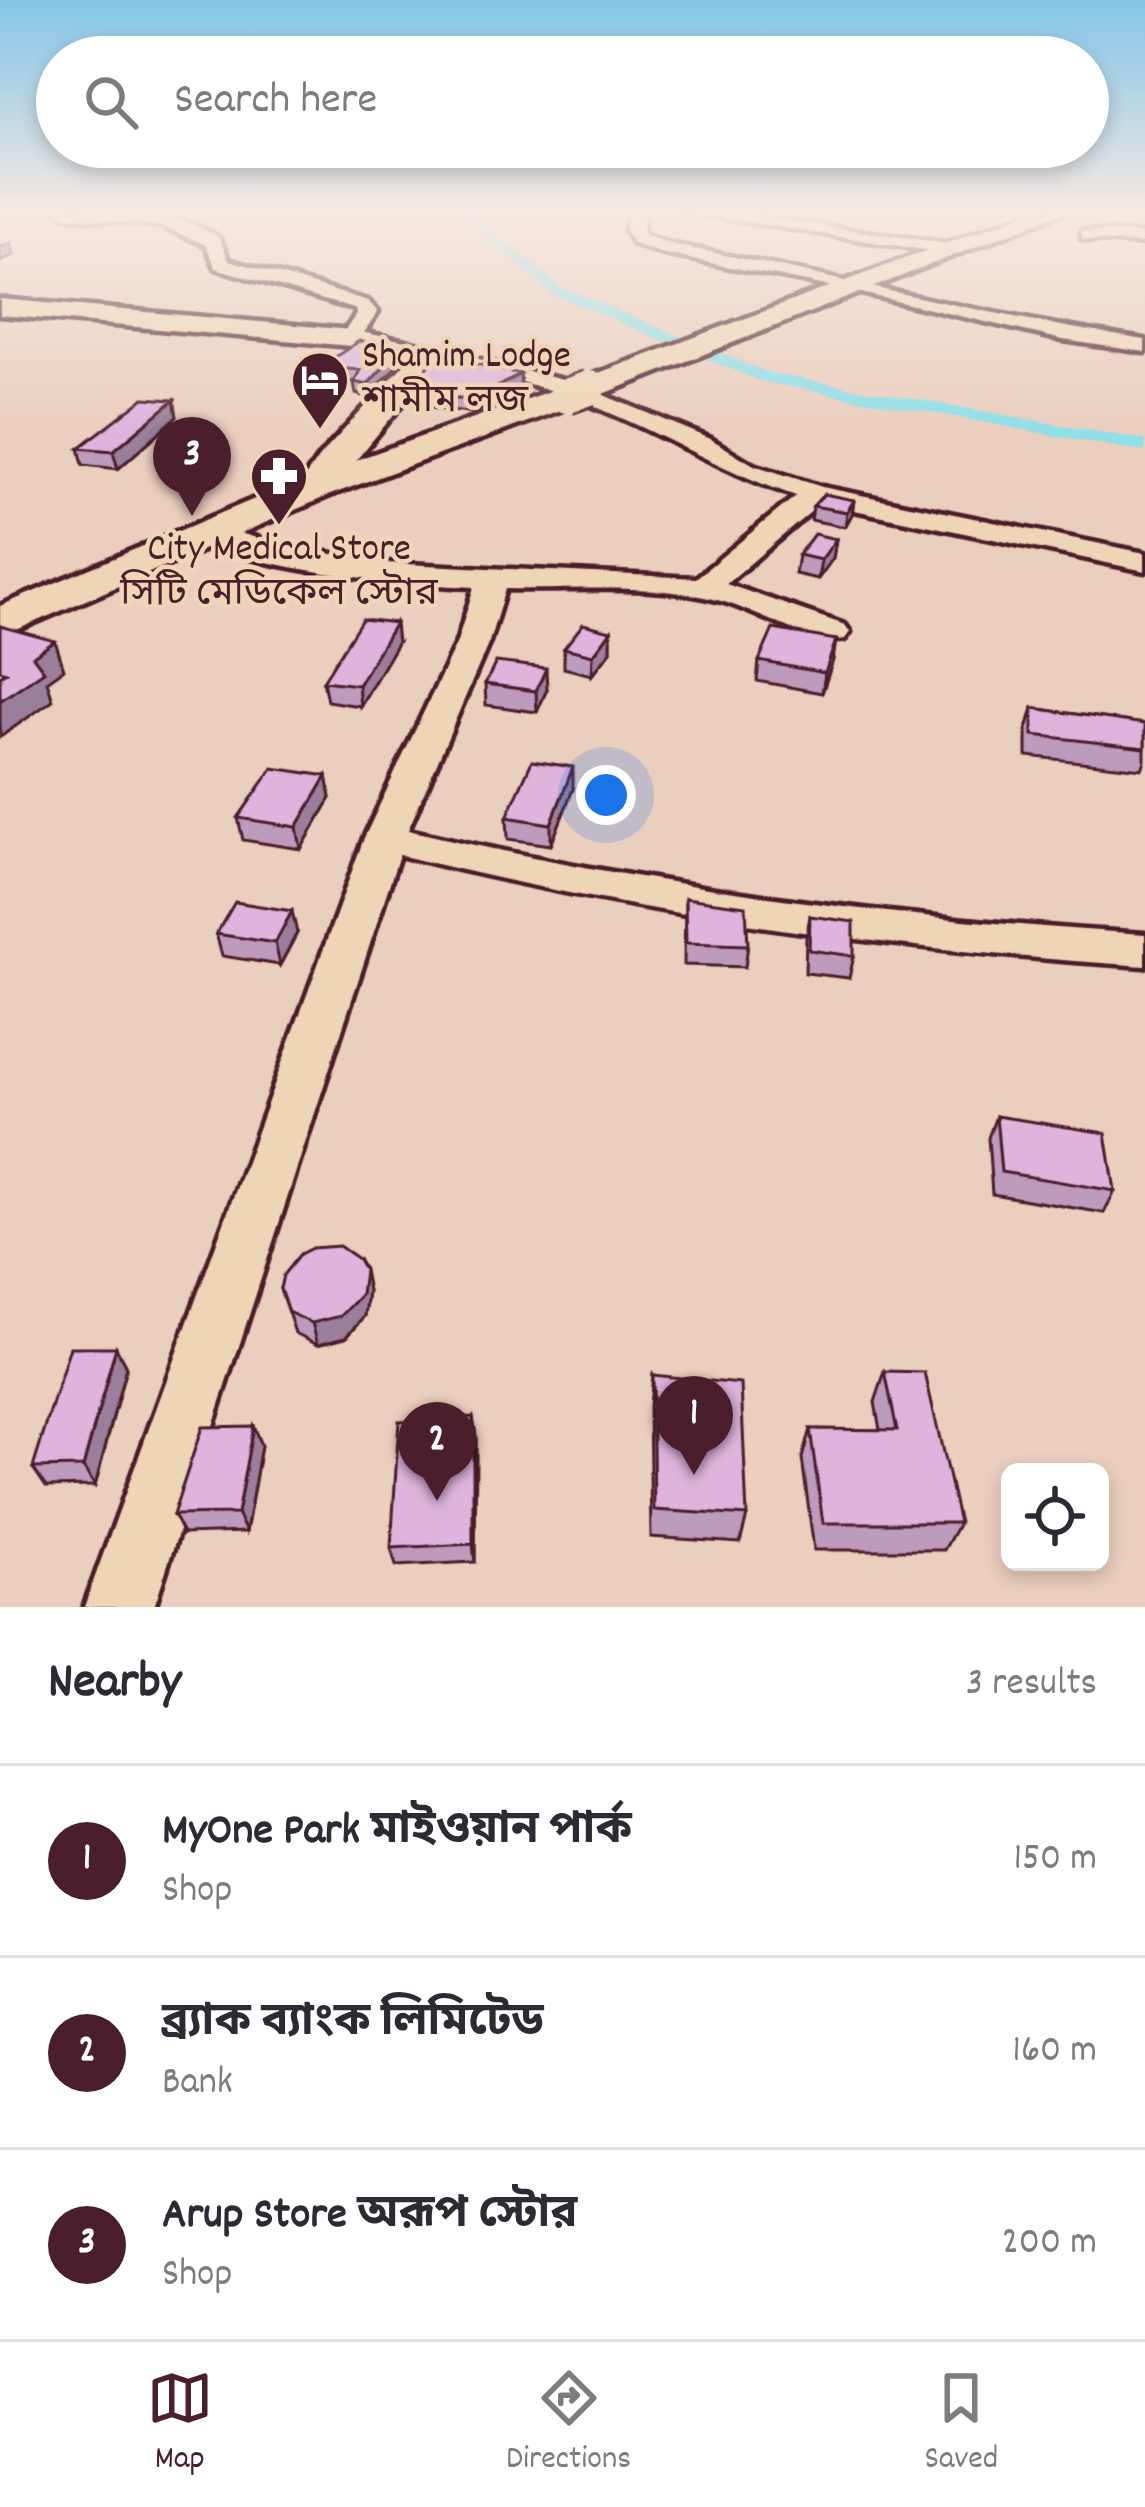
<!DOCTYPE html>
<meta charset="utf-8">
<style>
:root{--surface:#fff;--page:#f2f2f3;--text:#2b2b33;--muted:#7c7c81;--line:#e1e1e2;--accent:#4a1f2b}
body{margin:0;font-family:Dekko,"Noto Sans Bengali",sans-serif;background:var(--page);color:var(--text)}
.controls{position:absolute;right:36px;bottom:36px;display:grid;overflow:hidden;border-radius:18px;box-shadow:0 6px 18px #0003}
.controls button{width:108px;height:108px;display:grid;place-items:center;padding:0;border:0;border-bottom:3px solid var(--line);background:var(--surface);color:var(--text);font:60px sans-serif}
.you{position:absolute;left:606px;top:795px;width:42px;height:42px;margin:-30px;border:9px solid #fff;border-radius:50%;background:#1a73e8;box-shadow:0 0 0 18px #1a73e833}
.badge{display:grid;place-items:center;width:78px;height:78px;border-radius:50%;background:var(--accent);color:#fff;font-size:39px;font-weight:700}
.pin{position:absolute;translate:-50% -99px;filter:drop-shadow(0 3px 6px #0008)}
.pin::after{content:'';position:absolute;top:63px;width:42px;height:36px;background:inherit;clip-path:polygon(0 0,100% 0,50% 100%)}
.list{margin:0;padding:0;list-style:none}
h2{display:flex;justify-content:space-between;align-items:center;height:156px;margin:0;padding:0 48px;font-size:51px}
h2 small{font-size:39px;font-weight:400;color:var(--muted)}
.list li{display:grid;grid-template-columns:78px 1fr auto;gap:36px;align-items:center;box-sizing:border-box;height:192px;padding:0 48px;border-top:3px solid var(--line)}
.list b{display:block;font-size:45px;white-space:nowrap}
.list p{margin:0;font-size:39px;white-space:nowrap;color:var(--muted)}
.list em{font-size:39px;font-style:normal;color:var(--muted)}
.icon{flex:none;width:66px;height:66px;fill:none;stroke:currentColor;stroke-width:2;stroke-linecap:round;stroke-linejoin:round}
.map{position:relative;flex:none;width:1145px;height:1607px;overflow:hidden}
.search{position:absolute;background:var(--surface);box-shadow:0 6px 18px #0003;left:36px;right:36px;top:36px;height:132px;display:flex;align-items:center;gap:30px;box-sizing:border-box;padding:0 42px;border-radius:66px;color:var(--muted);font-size:45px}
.sheet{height:732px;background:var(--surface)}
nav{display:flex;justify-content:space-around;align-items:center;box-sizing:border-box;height:168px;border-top:3px solid var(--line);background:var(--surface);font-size:33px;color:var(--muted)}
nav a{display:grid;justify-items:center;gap:6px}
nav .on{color:var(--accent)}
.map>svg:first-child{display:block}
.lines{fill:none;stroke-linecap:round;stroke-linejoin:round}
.canal{fill:#8edfe8;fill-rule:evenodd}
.minor-casing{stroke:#4a1f2b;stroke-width:9}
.major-casing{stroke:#4a1f2b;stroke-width:9}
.highway-casing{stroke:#4a1f2b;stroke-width:9}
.minor{fill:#eed5b6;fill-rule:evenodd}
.major{fill:#eed5b6;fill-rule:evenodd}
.highway{fill:#eed5b6;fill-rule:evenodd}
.highway-bridge-casing{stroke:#4a1f2b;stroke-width:40;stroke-linecap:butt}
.highway-bridge{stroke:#eed5b6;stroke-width:34}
.wall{fill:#bd9bbd;stroke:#4a1f2b;stroke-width:3}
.shaded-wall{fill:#9a7e9a;stroke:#4a1f2b;stroke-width:3}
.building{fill:#dcb4dc;stroke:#4a1f2b;stroke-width:3}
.labels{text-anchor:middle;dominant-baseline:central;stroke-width:9;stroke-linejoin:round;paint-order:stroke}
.far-poi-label{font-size:39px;fill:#4a1f2b;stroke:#eed5b6;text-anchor:start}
</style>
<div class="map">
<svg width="1145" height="1607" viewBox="0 0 1145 1607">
<rect width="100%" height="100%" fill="#eacebe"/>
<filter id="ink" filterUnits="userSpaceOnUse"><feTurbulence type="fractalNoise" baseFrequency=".00833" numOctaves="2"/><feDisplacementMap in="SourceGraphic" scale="24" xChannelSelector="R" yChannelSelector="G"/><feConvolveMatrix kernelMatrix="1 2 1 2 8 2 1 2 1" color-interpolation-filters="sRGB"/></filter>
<g filter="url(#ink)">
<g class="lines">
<path class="canal" d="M455 211H468L561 287 769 373 1145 440V452L759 381 551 293Z"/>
<defs>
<path id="minor" d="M58 211C110 208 174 208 219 238L229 260 368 301 378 312 358 342H344L340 338 357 313 354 309 216 268 206 245 161 226 66 216Z
M629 211H645L642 230 646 236 670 244C828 275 985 316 1145 340V352L1063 340 857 292 660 253 634 244 625 230Z
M680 211H719L950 244 959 249 950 254Z
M1082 231 1145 234V244L1088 240 1082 239Z
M430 347 575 383 711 439 754 465 822 487 1145 553V571L821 503 726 584 845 625 850 632 845 639C815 646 754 610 721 601 651 582 576 591 505 589L489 642 408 830C651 887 896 919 1145 934V966C892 950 645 916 399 855L154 1607H84L364 838 457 642 474 587C420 585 230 570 196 533L210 524 280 545 385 563 696 578 796 496C714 469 641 420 558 393 514 378 467 370 422 359L419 354Z"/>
<path id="major" d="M0 299 351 330 440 348 444 354 328 494H304L298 487 319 457 410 358 351 346 0 315Z"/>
<path id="highway" d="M1033 211H1066L601 395 584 397 579 403 330 495 0 637V606L302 479 555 389 573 387 577 381Z"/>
</defs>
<use href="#minor" class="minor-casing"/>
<use href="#major" class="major-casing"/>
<use href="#highway" class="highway-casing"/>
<use href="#minor" class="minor"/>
<use href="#major" class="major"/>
<use href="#highway" class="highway"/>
<defs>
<path id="highway-bridge" d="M567 396 589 388"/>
</defs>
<use href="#highway-bridge" class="highway-bridge-casing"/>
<use href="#highway-bridge" class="highway-bridge"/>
</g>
<path class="wall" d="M401 361 368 397 356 394 354 382 322 379 320 367Z
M520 374 521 387 474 413 408 404 407 392Z
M174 400 177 417 118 469 83 465 79 448Z
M854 500 852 514 845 527 811 520 813 506Z
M836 539 833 558 818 579 795 574 798 555Z
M611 631V651L592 675 564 668V648Z
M836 640 833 660 822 693 757 681 759 661Z
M397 643 360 706 327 701 323 681Z
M485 684 547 689 537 712 486 705Z
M1033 708 1145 724V761L1142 769 1027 756V729Z
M327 776 331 798 301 849 243 840 238 818Z
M573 789 551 845 508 839 507 817Z
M685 898 748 945 745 967 684 965Z
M810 916 854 956 849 978 805 973 806 938Z
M297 933 280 965 222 956 216 934Z
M996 1116 1115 1191 1104 1213 992 1194 988 1138Z
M280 1289 368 1291 365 1316 346 1337 318 1344 295 1333Z
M116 1347 126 1368 95 1486 46 1487 33 1468Z
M885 1372 959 1523 944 1550H814L802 1458 810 1429 880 1430 875 1402Z
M652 1375 747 1516 740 1543 651 1537 649 1405Z
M473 1417 476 1436 475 1562 396 1566 391 1548Z
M253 1426 261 1446 246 1532 183 1534 173 1515Z"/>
<path class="shaded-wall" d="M11 243 14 255 0 262V247Z
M400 349 401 361 368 397 367 385Z
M520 374 521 387 474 413V400Z
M174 400 177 417 118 469 113 451Z
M854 500 852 514 845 527 847 512Z
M836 539 833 558 818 579 821 560Z
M395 623 397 643 360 706 358 685Z
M611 631V651L592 675 593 655Z
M836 640 833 660 822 693 825 673Z
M55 641 64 669 47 681 53 700 0 737V701L33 656Z
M546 668 547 689 537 712 536 691Z
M573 767V789L551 845V824Z
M327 776 331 798 301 849 297 827Z
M292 911 297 933 280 965 275 943Z
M364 1270 368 1291 365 1316 346 1337 318 1344 312 1323Z
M116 1347 126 1368 95 1486 83 1467Z
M473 1417 476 1436 475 1562 473 1544Z
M253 1426 261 1446 246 1532 237 1514Z"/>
<path class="building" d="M359 341 400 349 367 385 354 382 360 370 320 367Z
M438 355 520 374 474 400 407 392Z
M144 398 174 400 113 451 79 448Z
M824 494 854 500 847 512 813 506Z
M814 534 836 539 821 560 798 555Z
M362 619 395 623 358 685 323 681Z
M583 624 611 631 593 655 564 648Z
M0 626 55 641 33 656 44 671 0 701V676L6 672 0 670Z
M773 629 836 640 825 673 759 661Z
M496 662 546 668 536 691 485 684Z
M1033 708 1145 724V748L1033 735Z
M532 761 573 767 551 824 507 817Z
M273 768 327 776 297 827 238 818Z
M685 898 746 906 748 945 686 943Z
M235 902 292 911 275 943 216 934Z
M810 916 854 922V956L809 950Z
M996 1116 1106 1133 1115 1191 1001 1172Z
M339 1246 358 1259 364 1270 361 1295 341 1316 312 1323 288 1312 280 1289 283 1275 300 1254 312 1248Z
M70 1347H116L83 1467 33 1468Z
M885 1372 925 1373 959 1523H823L810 1429 897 1430Z
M652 1375 741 1384 747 1516 654 1510Z
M473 1417V1544L391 1548 399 1421Z
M253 1426 237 1514 173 1515 202 1427Z"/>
</g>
<linearGradient id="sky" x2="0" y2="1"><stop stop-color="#84c5e8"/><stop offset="0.49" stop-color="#f6e9e2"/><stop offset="1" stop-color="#f6e9e2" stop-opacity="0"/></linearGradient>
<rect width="1145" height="435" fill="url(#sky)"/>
<defs>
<symbol id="hotel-pin" viewBox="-11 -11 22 30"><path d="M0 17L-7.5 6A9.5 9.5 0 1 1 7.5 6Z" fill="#4a1f2b" stroke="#eed5b6"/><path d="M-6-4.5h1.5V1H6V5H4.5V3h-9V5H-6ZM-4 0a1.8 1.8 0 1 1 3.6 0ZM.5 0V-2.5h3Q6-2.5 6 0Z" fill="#fff"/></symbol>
<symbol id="pharmacy-pin" viewBox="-11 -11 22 30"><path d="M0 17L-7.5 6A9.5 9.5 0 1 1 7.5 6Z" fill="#4a1f2b" stroke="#eed5b6"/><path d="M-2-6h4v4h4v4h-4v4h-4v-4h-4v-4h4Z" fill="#fff"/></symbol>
</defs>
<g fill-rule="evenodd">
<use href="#hotel-pin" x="287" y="347" width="66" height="90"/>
<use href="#pharmacy-pin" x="246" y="443" width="66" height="90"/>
</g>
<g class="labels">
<g class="far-poi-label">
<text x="362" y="358">Shamim Lodge<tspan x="362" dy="45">শামীম লজ</tspan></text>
<text x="279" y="551" text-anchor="middle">City Medical Store<tspan x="279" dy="45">সিটি মেডিকেল স্টোর</tspan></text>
</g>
</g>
</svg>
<div class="controls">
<button><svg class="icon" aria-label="locate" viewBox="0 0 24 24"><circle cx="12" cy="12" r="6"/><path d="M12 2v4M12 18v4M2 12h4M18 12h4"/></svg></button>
</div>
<div class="you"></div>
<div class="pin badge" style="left:694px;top:1475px">1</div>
<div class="pin badge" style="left:437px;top:1501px">2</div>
<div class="pin badge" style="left:192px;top:516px">3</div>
<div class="search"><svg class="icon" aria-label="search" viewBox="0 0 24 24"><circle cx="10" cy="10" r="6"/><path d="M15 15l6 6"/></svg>Search here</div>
</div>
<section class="sheet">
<h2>Nearby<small>3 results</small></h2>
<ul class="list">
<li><span class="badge">1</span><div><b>MyOne Park মাইওয়ান পার্ক</b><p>Shop</p></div><em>150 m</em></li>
<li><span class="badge">2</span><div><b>ব্র্যাক ব্যাংক লিমিটেড</b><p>Bank</p></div><em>160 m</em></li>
<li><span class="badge">3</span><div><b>Arup Store অরূপ স্টোর</b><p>Shop</p></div><em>200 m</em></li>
</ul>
</section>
<nav>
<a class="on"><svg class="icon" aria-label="map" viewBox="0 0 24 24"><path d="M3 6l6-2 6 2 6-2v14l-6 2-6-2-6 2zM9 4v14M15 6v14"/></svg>Map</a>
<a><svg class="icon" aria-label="directions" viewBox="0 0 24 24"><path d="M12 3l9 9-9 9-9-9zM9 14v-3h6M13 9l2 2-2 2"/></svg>Directions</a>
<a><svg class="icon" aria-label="saved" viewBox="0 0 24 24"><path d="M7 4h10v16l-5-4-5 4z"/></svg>Saved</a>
</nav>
